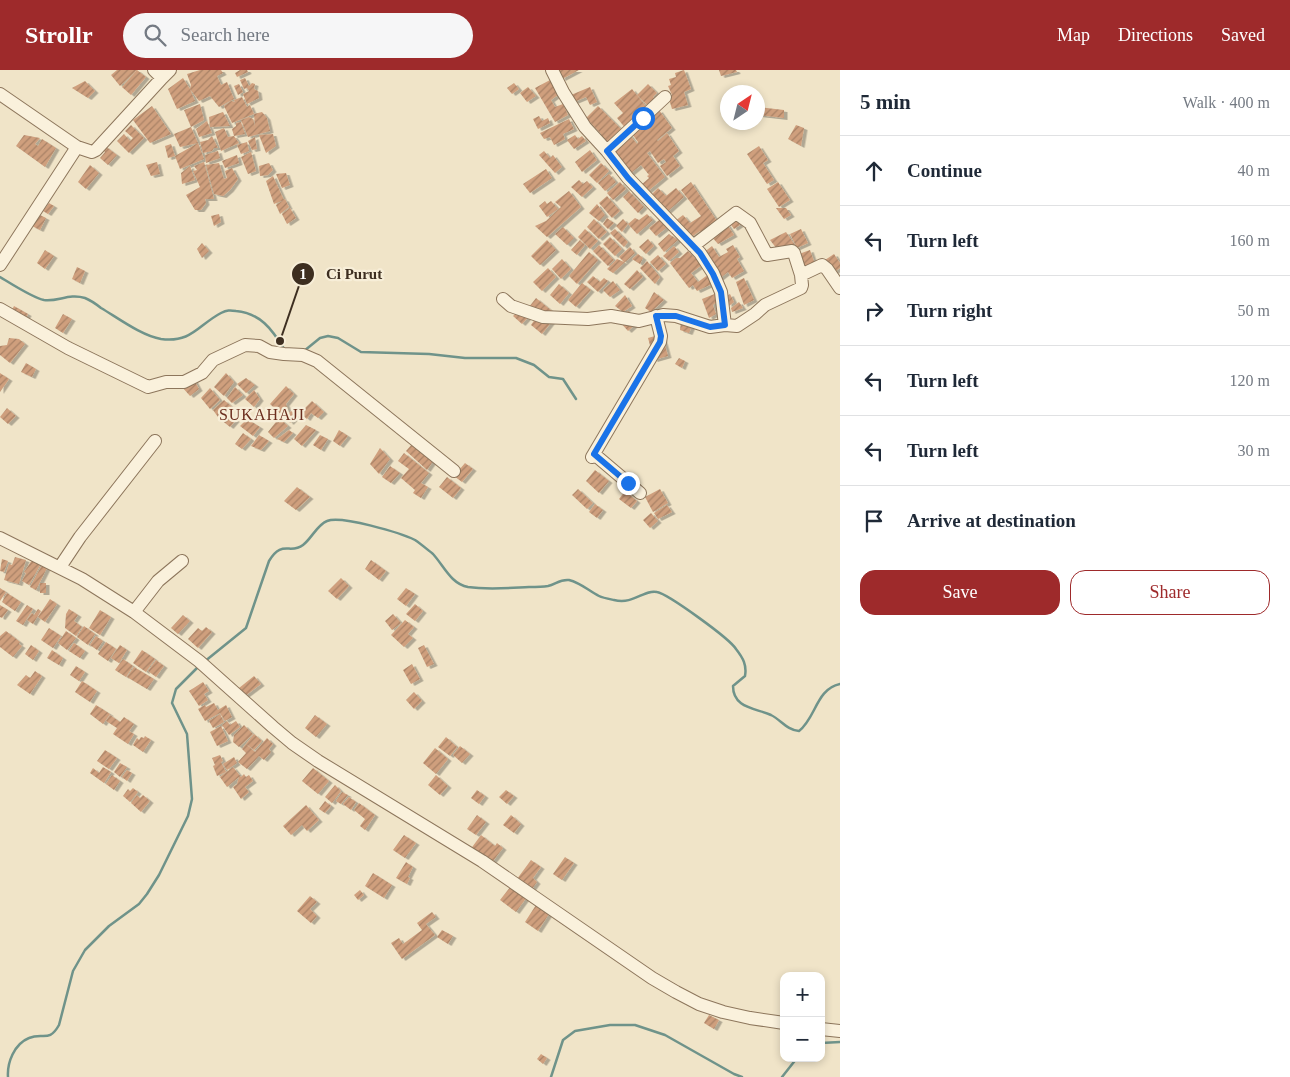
<!DOCTYPE html>
<meta charset="utf-8">
<style>
:root{--surface:#fff;--page:#f6f6f7;--text:#1f2937;--muted:#747a83;--line:#e0e1e3;--accent:#9e2a2b}
body{margin:0;font-family:"Times New Roman",serif;background:var(--page);color:var(--text)}
.controls{position:absolute;right:15px;bottom:15px;display:grid;overflow:hidden;border-radius:10px;box-shadow:0 2px 8px #0003}
.controls button{width:45px;height:45px;display:grid;place-items:center;padding:0;border:0;border-bottom:1px solid var(--line);background:var(--surface);color:var(--text);font:25px sans-serif}
.compass{position:absolute;left:720px;top:15px;width:45px;height:45px;border-radius:50%;background:var(--surface);box-shadow:0 2px 8px #0003;rotate:35deg}
.stop{position:absolute;width:15px;height:15px;margin:-11px;border:4px solid #1a73e8;border-radius:50%;background:#fff}
.stop.end{background:#1a73e8;border-color:#fff;box-shadow:0 1px 5px #0008}
.list{margin:0;padding:0;list-style:none}
h2{display:flex;justify-content:space-between;align-items:center;height:65px;margin:0;padding:0 20px;font-size:21px}
h2 small{font-size:16px;font-weight:400;color:var(--muted)}
.list li{display:grid;grid-template-columns:32px 1fr auto;gap:15px;align-items:center;box-sizing:border-box;height:70px;padding:0 20px;border-top:1px solid var(--line)}
.list b{display:block;font-size:19px;white-space:nowrap}
.list em{font-size:16px;font-style:normal;color:var(--muted)}
.actions{display:flex;gap:10px;padding:15px 20px}
.actions a{flex:1;padding:11px 0;border:1px solid var(--accent);border-radius:15px;text-align:center;font-size:18px;color:var(--accent)}
.actions .main{background:var(--accent);color:#fff}
.icon{flex:none;width:28px;height:28px;fill:none;stroke:currentColor;stroke-width:2;stroke-linecap:round;stroke-linejoin:round}
.map{position:relative;flex:none;width:840px;height:1007px;overflow:hidden}
header{display:flex;align-items:center;gap:30px;box-sizing:border-box;height:70px;padding:0 25px;background:var(--accent);color:#fff}
header strong{font-size:24px}
nav{display:flex;gap:28px;margin-inline-start:auto;font-size:18px}
.search{width:350px;height:45px;background:var(--page);display:flex;align-items:center;gap:12px;box-sizing:border-box;padding:0 18px;border-radius:28px;color:var(--muted);font-size:19px}
main{display:flex}
aside{flex:1;background:var(--surface)}
.map>svg:first-child{display:block}
.lines{fill:none;stroke-linecap:round;stroke-linejoin:round}
.stream{stroke:#6f938a;stroke-width:2.5}
.building{fill:url(#building-hatch);filter:url(#shadow)}
.minor-casing{stroke:#8d765c;stroke-width:14}
.minor{stroke:#faf1dc;stroke-width:12}
.route{stroke:#1a73e8;stroke-width:6}
.labels{text-anchor:middle;dominant-baseline:central;stroke-width:4.5;stroke-linejoin:round;paint-order:stroke}
.quarter-label{font-size:16px;letter-spacing:1px;fill:#6b2e1e;stroke:#f7eed8}
.leader{fill:none;stroke:#3d2e20;stroke-width:2}
.callout-dot{fill:#3d2e20;stroke:#f7eed8;stroke-width:2}
.mark-label{font-size:15px;text-anchor:middle;font-weight:bold;fill:#fff}
.callout-label{font-size:15px;text-anchor:middle;font-weight:bold;fill:#3d2e20;stroke:#f7eed8;stroke-width:4.5;stroke-linejoin:round;paint-order:stroke}
</style>
<header>
<strong>Strollr</strong>
<div class="search"><svg class="icon" aria-label="search" viewBox="0 0 24 24"><circle cx="10" cy="10" r="6"/><path d="M15 15l6 6"/></svg>Search here</div>
<nav><a>Map</a><a>Directions</a><a>Saved</a></nav>
</header>
<main>
<div class="map">
<svg width="840" height="1007" viewBox="0 0 840 1007">
<defs>
<pattern id="building-hatch" width="6" height="6" patternUnits="userSpaceOnUse" patternTransform="scale(1.25)"><rect width="6" height="6" fill="#cf9f7d"/><path d="M-1 1l2-2M0 6l6-6M5 7l2-2" fill="none" stroke="#a98266"/></pattern>
<filter id="shadow"><feDropShadow dx="3.5" dy="2" stdDeviation="0" flood-color="#0004"/></filter>
</defs>
<rect width="100%" height="100%" fill="#f0e4c8"/>
<g class="lines">
<path class="stream" d="M0 207C10 213 33 228 44 230 58 232 69 223 85 228 90 230 96 234 101 238 118 248 142 266 161 269 192 273 198 255 221 243 227 240 230 240 236 241 260 243 272 259 284 279
M304 281 320 268 328 266 338 268 361 282 429 284 465 288H516L534 295 549 307 563 309 576 329
M204 592 246 558 269 491C282 469 290 485 303 475 312 468 317 455 327 451 341 445 401 463 415 470 421 474 428 480 433 484 444 496 451 514 468 517 488 520 509 518 529 517 535 517 542 517 548 516 556 514 560 509 569 510 581 513 589 521 599 526 603 528 609 529 614 530 634 535 644 519 657 522 668 524 729 568 736 579 743 588 747 595 745 606L733 616C733 638 755 638 771 645 781 650 787 660 799 661 816 648 816 619 840 614
M821 973 840 972
M8 1007C7 993 14 974 29 968 43 962 49 973 59 955L73 901 85 880 109 856 139 834 147 824 159 805 188 746 192 729 187 664 172 633 176 619 198 597
M551 1007 563 970 575 961 610 955H635L665 965 734 1004 742 1007
M782 1007 797 988"/>
</g>
<path class="building" d="M117 0H137L120 16 111 5Z
M137 0 146 7 131 25 122 17Z
M200 0H221L223 3 217 6 221 15 227 12 234 29 219 37 210 26 199 31 190 19 195 31 177 39 168 19 183 8 190 19 191 15 187 4Z
M240 0H247L248 2 237 7 235 3Z
M559 0H579L562 9Z
M684 0 691 19 684 22 688 35 672 39 668 26 672 25 668 16 671 15 669 9 676 7 675 3Z
M719 0H736L737 2 721 6Z
M245 8 249 16 252 13 255 14 254 19 258 21 259 28 247 34 243 24 249 21 247 18 244 19 240 10Z
M550 10 558 25 551 30 555 37 563 34 568 45 555 52 535 18Z
M85 11 95 21 88 28 72 18Z
M514 13 519 19 512 24 507 18Z
M239 14 243 22 238 25 234 16Z
M648 14 657 23 653 27 658 31 650 38 637 25Z
M528 17 536 26 527 32 520 23Z
M590 17 597 32 590 35 586 27 574 32 571 25Z
M632 19 649 40 627 60 617 48 623 43 614 33Z
M242 27 247 37 250 35 254 44 232 53 224 36 231 31 235 32 234 30Z
M200 34 204 50 191 57 184 40Z
M152 36 171 64 150 73 133 50Z
M598 36 624 62 611 75 599 66 601 64 586 48Z
M758 37 784 40V48L758 45Z
M659 40 672 58 657 70 658 71 667 63 679 81 673 86 680 96 667 106 660 96 666 92 664 89 658 93 650 81 647 83 665 107 647 122 641 115 649 108 647 106 649 105 641 95 630 104 623 96 626 95 612 79 629 64 637 74 638 72 632 64Z
M223 42 230 56 210 57 209 47Z
M262 42 267 48 270 61 248 67 241 50 249 47 253 49 255 56 254 44Z
M539 46 542 51 548 48 550 53 538 59 533 49Z
M569 49 574 59 563 64 565 69 554 75 550 67 544 69 540 63Z
M207 51 212 63 199 67 196 59Z
M241 52 245 64 234 66 232 59 236 56V53Z
M131 55 144 68 129 83 117 71 124 64 130 71 133 68 125 61Z
M796 55 804 58 801 76 788 69Z
M191 57 198 73 180 77 174 64Z
M224 58 228 67 234 66 239 73 221 81 215 62Z
M273 64 276 76 266 83 259 65Z
M24 65 40 68 35 74 38 76 42 69 56 78 45 97 16 76Z
M575 65 578 69 582 66 586 71 574 79 567 70Z
M212 66 218 78H214L212 81 203 83 200 72 208 70Z
M255 67 257 79 252 80 248 71Z
M247 72 249 81 241 84 237 75Z
M198 73 204 89 180 99 175 86Z
M171 74 175 86 168 88 165 76Z
M105 76 117 85 108 95 100 88 105 82 102 79Z
M759 76 768 90 763 93 774 110 767 114 747 84Z
M590 80 597 90 582 102 575 92Z
M218 81 220 88 206 93 205 85Z
M544 81 550 88 553 85 562 97 555 103 539 85Z
M251 82 256 101 248 104 241 87Z
M237 85 239 93 225 98 222 91Z
M157 92 160 104 151 106 146 95Z
M204 92 214 129H205L206 133 201 140H195L186 125 200 117 193 101 197 100 194 96Z
M219 93 224 109 227 108 225 101 232 98 238 109 230 120 223 126 214 124 206 95Z
M269 93 273 100 268 105 260 106 259 96Z
M601 93 609 101 597 113 589 105Z
M90 95 99 103 86 119 78 112Z
M190 96 195 110 182 114 181 103Z
M546 99 552 108 530 123 523 114Z
M286 103 290 115 282 118 276 104Z
M609 104 616 112 605 121 598 113Z
M273 106 284 130 274 134 266 111Z
M579 110 583 114 587 111 593 117 582 127 571 117Z
M620 112 626 119 613 130 607 123Z
M691 112 719 154 703 166 700 161 690 168 675 151 683 145 690 153 701 146 681 120Z
M778 112 790 130 779 137 767 119Z
M658 118 666 126 676 118 684 127 666 143 650 126Z
M569 121 581 137 547 167 535 156 546 151 561 137 555 132Z
M629 121 644 137 638 143 623 127Z
M607 126 620 141 612 148 599 133Z
M285 129 289 137 280 144 276 135Z
M545 131 547 134 551 131 558 139 547 147 539 136Z
M49 133 54 136 48 144 43 141Z
M597 134 605 145 599 151 589 143Z
M290 138 296 148 287 154 282 144Z
M776 138H786L791 145 784 149Z
M36 143 46 148 40 160 32 156Z
M219 144 221 152 214 156 211 146Z
M647 144 653 150 637 164 628 154 635 148 639 150Z
M663 147 670 155 656 166 649 158Z
M735 147 740 155 734 159 729 152Z
M607 148 614 153 608 159 603 154Z
M594 149 607 162 599 169 587 157Z
M623 149 628 154 622 162 616 156Z
M727 154 734 165 718 174 711 166Z
M563 157 574 168 567 175 555 164Z
M585 159 598 171 590 179 578 167Z
M615 159 628 172 624 177 610 163Z
M801 159 808 173 797 178 790 164Z
M786 162 797 178 780 183 770 170Z
M669 164 678 170 664 182 658 174Z
M610 167 622 179 615 186 603 174Z
M648 169 654 176 646 184 639 177Z
M547 170 556 180 540 195 531 186Z
M580 170 585 175 577 185 571 180Z
M202 173 209 181 202 188 197 179Z
M599 175 614 190 608 196 593 181Z
M733 175 740 187 737 189 744 201 732 208 728 202 719 209 703 183 712 176 719 187 728 182 726 179Z
M674 176 679 182 669 191 663 186Z
M630 177 635 183 613 203 607 199 617 189 624 192 619 187Z
M45 180 54 186 45 199 37 193Z
M810 180 816 197 805 200 799 184Z
M688 181 702 195 691 203 698 212 709 204 714 213 697 221 693 215 689 218 670 193 676 188H680Z
M589 182 598 190 577 214 569 206Z
M638 184 643 188 640 194 632 189Z
M834 184 840 193V198L833 203 825 190Z
M658 185 666 194 658 201 650 192Z
M562 189 571 199 561 209 552 199Z
M647 191 660 207 655 214 640 198Z
M77 197 85 201 80 213 72 209Z
M548 198 556 207 542 221 533 212Z
M637 200 643 207 630 219 624 214Z
M593 206 600 212 604 208 608 211 598 222 587 212Z
M744 208 754 230 744 235 736 212Z
M613 211 620 220 610 227 603 220Z
M582 213 591 220 576 237 568 230Z
M559 214 569 223 560 234 550 225Z
M654 222 664 230 651 242 645 238Z
M717 223 719 230 713 235 716 244 709 248 702 229Z
M730 224 734 232 729 236 725 227Z
M625 225 632 236 623 242 615 236Z
M536 228 557 245 542 264 531 255 538 245 529 237Z
M739 232 743 238 732 242 731 238Z
M524 235 532 243 522 254 513 246Z
M14 236 28 244 25 250 11 242Z
M628 241 638 252 628 261 618 250Z
M63 244 72 249 63 263 55 258Z
M681 251 692 256 689 263 680 260Z
M662 264 668 286 654 290 648 268Z
M9 268 19 269 25 274 10 293 0 285V276L7 275Z
M679 288 685 291 682 298 675 294Z
M26 293 36 299 32 307 21 302Z
M0 303 9 309 0 322Z
M226 303 234 312 224 326 214 317Z
M193 308 199 319 190 326 182 317Z
M246 308 255 315 246 323 237 314Z
M286 316 294 324 286 334 288 340 283 346 270 334Z
M235 317 243 325 232 333 227 328Z
M210 318 220 330 210 339 201 328Z
M254 320 260 329 254 337 245 329Z
M224 330 232 337 218 347 213 340Z
M312 331 324 342 318 348 311 343 307 349 300 343Z
M7 338 16 346 8 354 0 347Z
M291 341 297 346 290 353 286 347Z
M228 344 236 350 230 357 220 349Z
M279 348 288 356 274 368 268 362Z
M247 349 260 357 253 366 240 356Z
M306 355 316 360 302 376 294 369Z
M289 360 293 363 284 372 277 369Z
M339 360 348 366 340 376 333 371Z
M243 363 251 369 242 379 235 374Z
M259 365 269 371 261 380 251 376Z
M320 365 328 369 321 380 313 375Z
M413 373 434 390 427 400 406 381Z
M380 378 390 389 379 404 370 394Z
M404 383 429 403 421 413 428 417 421 428 413 423 415 420 401 408 409 399 398 391Z
M465 393 473 399 462 412 454 406Z
M390 396 400 403 391 413 382 407Z
M595 400 609 411 599 423 586 411Z
M447 407 461 418 453 428 439 417Z
M297 417 310 427 296 440 284 431Z
M578 419 593 433 587 439 572 425Z
M660 419 668 433 653 442 645 427Z
M625 421 637 431 631 438 619 429Z
M595 434 603 440 597 448 589 442Z
M667 435 672 442 658 449 654 443Z
M651 443 658 451 650 458 643 450Z
M15 487 26 490 19 514 4 510 9 494 12 495Z
M2 489 8 491 4 502 0 501Z
M32 490H43L29 515 22 511 26 503 24 502Z
M371 490 386 501 379 510 365 499Z
M42 495 47 498 36 520 30 517Z
M341 508 349 516 337 529 328 521Z
M40 513H46V523H40Z
M0 518 6 522 0 531Z
M406 518 415 524 406 536 397 529Z
M7 523 21 532 15 541 2 532Z
M50 529 57 534 45 552 38 547Z
M415 534 423 541 415 551 406 544Z
M0 535 8 540 2 548 0 547Z
M27 535 33 539 23 555 16 551Z
M38 539 41 541 33 554 27 550 32 543 34 545Z
M69 539 78 545 74 551 82 557 76 566 65 558 66 544Z
M100 540 111 547 100 565 89 558Z
M393 544 401 553 392 560 385 551Z
M183 545 190 551 178 564 171 558Z
M405 550 414 557 408 564 413 568 404 577 391 565Z
M84 556 95 564 88 575 77 567Z
M206 557 212 562 198 578 188 569 198 558 202 561Z
M49 558 61 566 53 578 41 570Z
M6 561 20 572 19 574 22 576 13 587 0 577V566Z
M66 561 76 568 67 580 58 573Z
M96 566 103 571 97 580 90 575Z
M106 572 116 579 108 591 98 584Z
M74 573 85 581 80 588 69 581Z
M31 575 39 581 33 590 25 584Z
M120 575 127 580 119 593 111 588Z
M424 575 434 594 427 597 418 578Z
M52 580 63 588 59 595 47 588Z
M142 580 155 589 146 602 133 593Z
M123 589 133 596 126 607 115 600Z
M156 590 164 596 156 607 148 601Z
M412 594 420 609 411 614 403 600Z
M76 596 85 602 79 611 70 605Z
M134 597 154 609 147 619 127 607Z
M35 601 42 606 30 624 17 615 26 605 30 608Z
M254 606 261 614 245 626 239 618Z
M82 611 97 621 90 632 75 622Z
M203 612 209 621 204 624 208 630 199 636 189 621Z
M414 622 422 631 414 639 406 630Z
M214 633 218 640 226 635 232 647 225 651 220 643 205 651 198 639 205 635 206 637Z
M96 635 110 644 103 654 90 644Z
M220 644 224 652 213 658 209 651Z
M110 645 120 652 124 647 134 654 129 661 134 664 128 674 113 664 117 658 106 651Z
M315 645 327 654 316 667 305 658Z
M227 651 230 655 236 651 240 657 229 665 222 655Z
M244 655 253 664 239 677 233 672 234 665Z
M221 656 228 671 217 676 210 662Z
M254 664 262 671 254 680 246 674Z
M145 666 151 670 143 682 133 675 137 668 139 670 141 667 144 668Z
M446 667 457 677 450 686 438 677Z
M267 668 273 674 269 679 271 682 264 690 259 686 247 699 238 692 246 683 242 679 246 674 255 682Z
M460 676 470 684 462 693 453 685Z
M435 678 448 689 436 704 423 693Z
M105 680 117 688 109 699 97 691Z
M220 685 223 691 221 692 226 702 217 706 213 696 215 695 212 688Z
M234 687 237 693 227 700 223 694Z
M120 693 127 697 120 707 114 702Z
M103 697 111 702 104 713 90 703 93 698 99 703Z
M233 697 241 707 244 704 246 707 249 705 253 711 245 717 249 722 241 729 233 717 237 714 239 707 227 717 220 707Z
M313 698 329 711 318 724 302 711Z
M127 700 132 703 127 711 122 707Z
M112 705 120 711 114 720 106 714Z
M436 705 448 716 440 725 428 715Z
M335 715 341 721 332 733 325 727Z
M133 718 138 722 130 732 123 726 128 719 130 721Z
M477 720 485 726 479 734 471 728Z
M506 720 514 726 507 734 499 727Z
M342 722 348 725 341 734 336 731Z
M137 725 140 728 143 725 150 731 141 742 131 733Z
M349 727 356 732 351 740 343 734Z
M325 731 331 736 325 743 319 739Z
M359 733 375 745 365 760 360 756 365 749 354 740Z
M306 735 319 750 307 761 302 755 291 765 283 756Z
M477 745 486 752 476 765 467 759Z
M511 745 521 754 514 763 503 755Z
M404 765 416 773 405 788 393 780Z
M481 765 495 776 497 773 503 778 490 795 470 780Z
M565 787 574 793 562 810 553 804Z
M531 790 541 797 533 808 537 812 532 819 517 809Z
M406 792 413 797 408 807 410 808 407 814 396 808Z
M373 803 392 815 384 828 365 816Z
M511 816 527 827 516 842 500 830Z
M360 820 364 825 358 830 354 825Z
M310 826 317 832 310 839 317 846 311 853 297 841Z
M536 835 549 844 538 861 525 852Z
M432 842 436 847 426 854 435 865 402 889 391 873 399 868 403 874 422 860 417 853Z
M442 860 453 866 448 874 437 867Z
M709 945 719 950 714 959 704 953Z
M541 984 547 988 543 994 537 989Z"/>
<g class="lines">
<defs>
<path id="minor" d="M154 0 162 8 170 0
M552 0 563 22 585 57 607 81 628 108 700 183 713 203 721 222 725 255
M0 24 77 77 92 82 96 80 162 8
M607 81 665 27
M693 176 736 143 750 153 767 185 792 181 794 183 801 205 822 195 827 199 840 218
M0 195 77 77
M503 229 511 236 543 247 588 249 611 246 639 251 663 245 676 246 710 257 725 255 737 256 755 244 765 235 801 218 802 215 801 205
M0 239 68 278 148 317 166 312H184L202 303 213 290 245 275 259 276 270 282 284 284 303 285 317 291 454 401
M594 384 640 423
M592 387 660 272 661 266 656 246
M0 468 82 509 134 542 199 591 273 657 292 673 318 691 482 791 652 908 676 922 699 934 723 942 750 948 784 953
M60 497 80 467 155 371
M134 542 158 511 182 491
M821 959 840 961"/>
</defs>
<use href="#minor" class="minor-casing"/>
<use href="#minor" class="minor"/>
</g>
<g class="lines">
<path class="route" d="M628 413 594 384 660 272 661 266 656 246H676L710 257 725 255 721 222 713 204 700 183 628 108 607 81 643 48"/>
</g>
<g class="labels">
<g class="quarter-label">
<text x="262" y="344">SUKAHAJI</text>
</g>
</g>
<path class="leader" d="M280 271L303 204"/>
<g class="callout-dot">
<circle cx="280" cy="271" r="5"/>
<circle cx="303" cy="204" r="12"/>
</g>
<g class="mark-label">
<text x="303" y="209">1</text>
</g>
<g class="callout-label">
<text x="354" y="209">Ci Purut</text>
</g>
</svg>
<div class="controls">
<button>+</button>
<button>−</button>
</div>
<svg class="compass" viewBox="-18 -18 36 36"><path d="M0-13l5 13h-10z" fill="#e53935"/><path d="M0 13l5-13h-10z" fill="#747a83"/></svg>
<div class="stop" style="left:643px;top:48px"></div>
<div class="stop end" style="left:628px;top:413px"></div>
</div>
<aside>
<h2>5 min<small>Walk · 400 m</small></h2>
<ul class="list">
<li><svg class="icon" aria-label="ahead" viewBox="0 0 24 24"><path d="M12 20V5M6 11l6-6 6 6"/></svg><div><b>Continue</b></div><em>40 m</em></li>
<li><svg class="icon" aria-label="left" viewBox="0 0 24 24"><path d="M17 20v-9H6M10 6l-5 5 5 5"/></svg><div><b>Turn left</b></div><em>160 m</em></li>
<li><svg class="icon" aria-label="right" viewBox="0 0 24 24"><path d="M7 20v-9h11M14 6l5 5-5 5"/></svg><div><b>Turn right</b></div><em>50 m</em></li>
<li><svg class="icon" aria-label="left" viewBox="0 0 24 24"><path d="M17 20v-9H6M10 6l-5 5 5 5"/></svg><div><b>Turn left</b></div><em>120 m</em></li>
<li><svg class="icon" aria-label="left" viewBox="0 0 24 24"><path d="M17 20v-9H6M10 6l-5 5 5 5"/></svg><div><b>Turn left</b></div><em>30 m</em></li>
<li><svg class="icon" aria-label="arrive" viewBox="0 0 24 24"><path d="M6 21V4h12l-3 4 3 4H6"/></svg><div><b>Arrive at destination</b></div></li>
</ul>
<div class="actions"><a class="main">Save</a><a>Share</a></div>
</aside>
</main>
